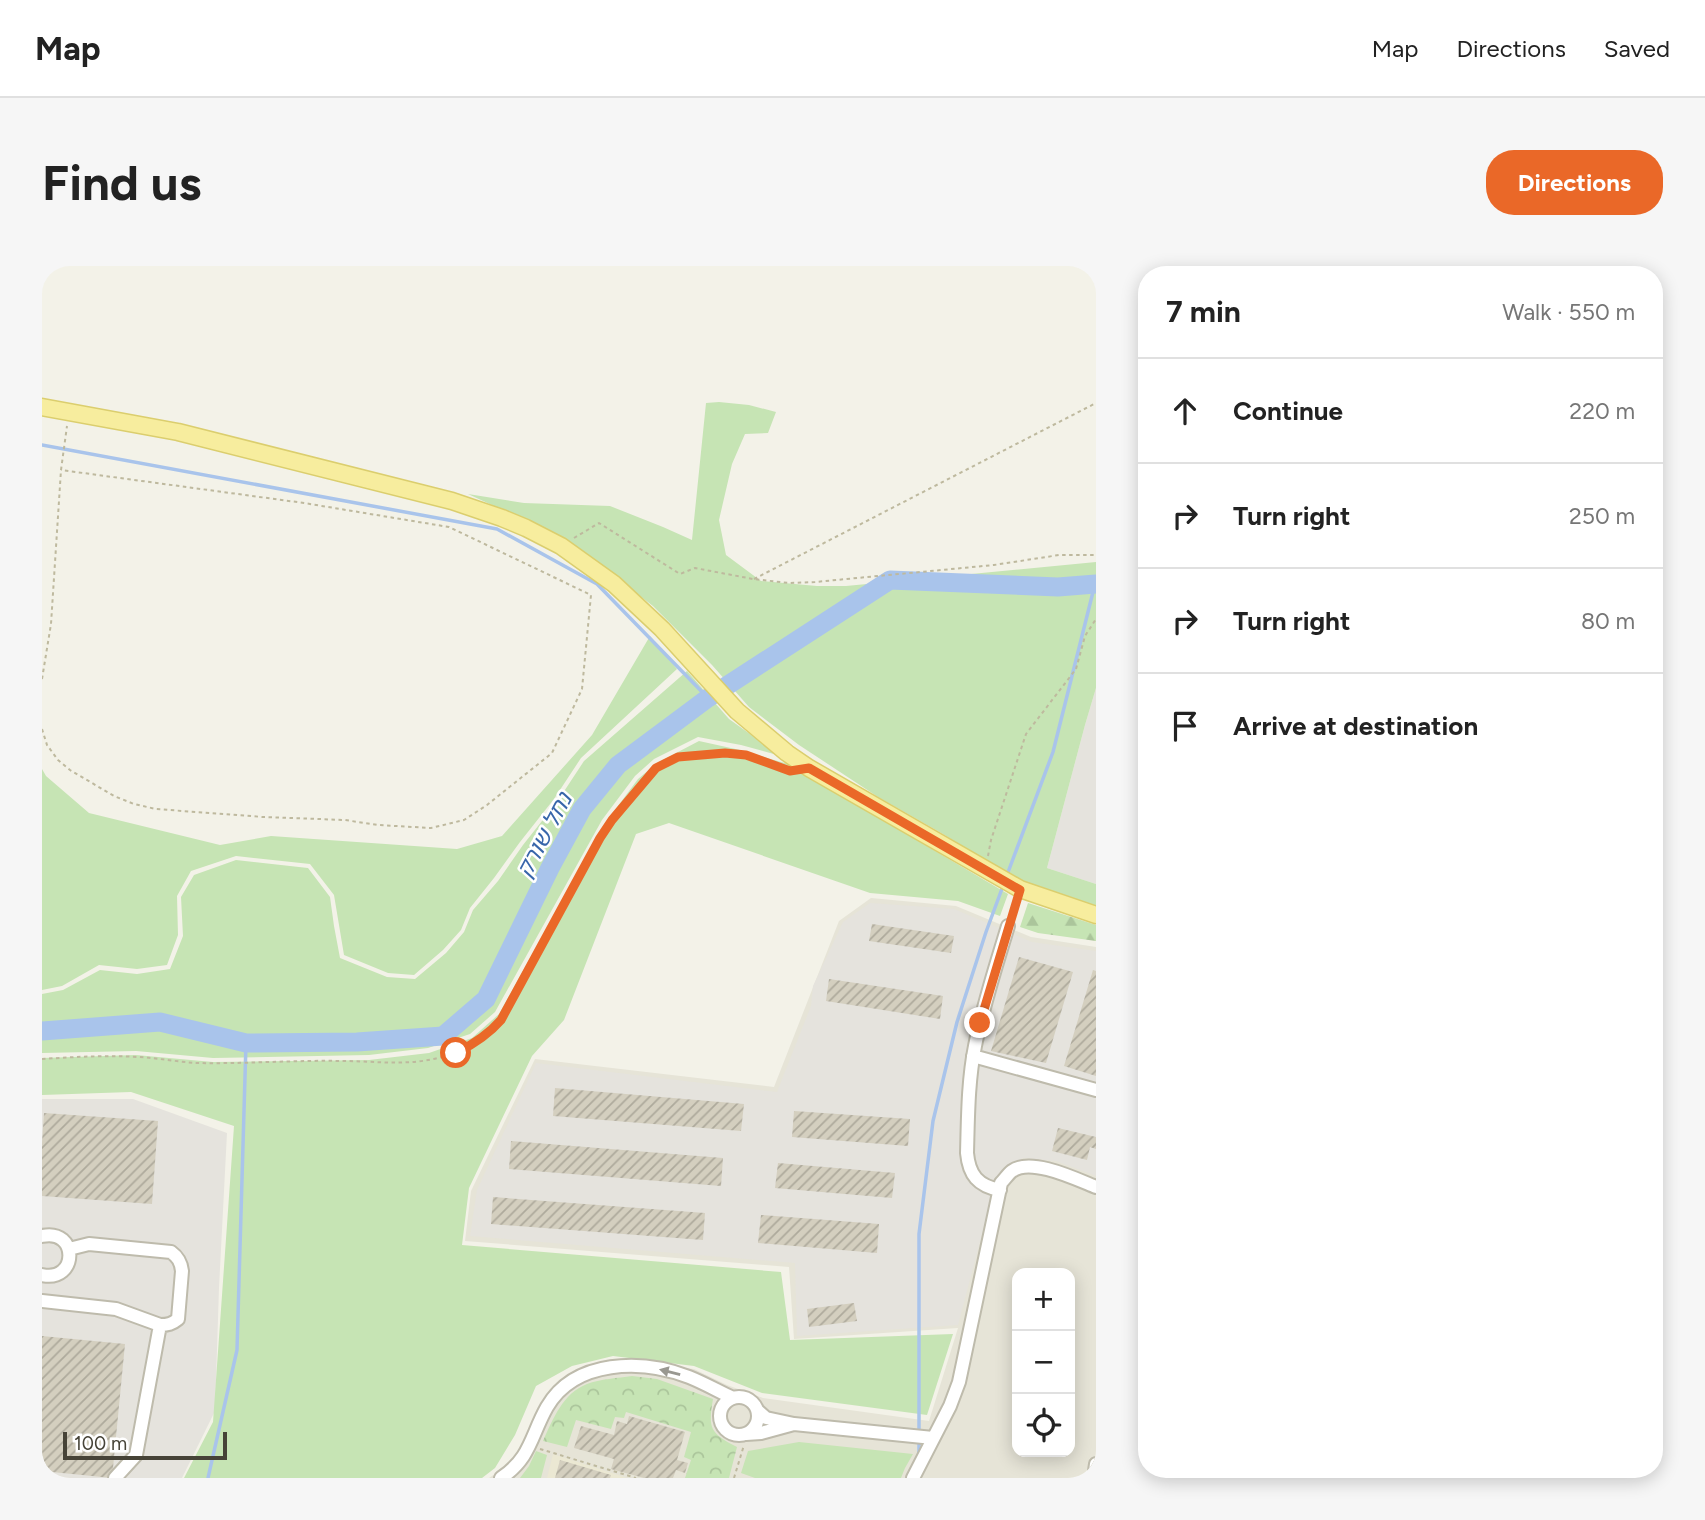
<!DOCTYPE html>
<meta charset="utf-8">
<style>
:root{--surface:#fff;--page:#f6f6f6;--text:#222;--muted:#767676;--line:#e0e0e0;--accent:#ea6828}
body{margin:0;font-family:Figtree,"Noto Sans Hebrew",sans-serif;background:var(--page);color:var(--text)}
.controls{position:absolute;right:21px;bottom:21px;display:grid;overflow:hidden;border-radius:14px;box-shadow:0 4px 18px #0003}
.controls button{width:63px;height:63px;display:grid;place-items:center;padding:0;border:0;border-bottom:2px solid var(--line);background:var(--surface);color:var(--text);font:35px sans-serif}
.scale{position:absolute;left:21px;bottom:18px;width:164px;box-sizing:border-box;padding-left:7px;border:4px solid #464337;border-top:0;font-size:19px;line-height:24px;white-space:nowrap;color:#464337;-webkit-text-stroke:5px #fff;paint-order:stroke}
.stop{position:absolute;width:21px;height:21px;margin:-16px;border:5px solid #ea6828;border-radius:50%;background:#fff}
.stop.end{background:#ea6828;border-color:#fff;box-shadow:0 2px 7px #0008}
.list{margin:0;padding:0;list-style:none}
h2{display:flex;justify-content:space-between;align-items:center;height:91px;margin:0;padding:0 28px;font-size:30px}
h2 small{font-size:23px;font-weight:400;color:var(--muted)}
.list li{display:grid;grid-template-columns:46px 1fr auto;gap:21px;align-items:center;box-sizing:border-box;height:105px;padding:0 28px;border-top:2px solid var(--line)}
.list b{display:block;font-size:26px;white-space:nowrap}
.list em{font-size:23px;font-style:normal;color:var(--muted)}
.icon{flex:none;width:38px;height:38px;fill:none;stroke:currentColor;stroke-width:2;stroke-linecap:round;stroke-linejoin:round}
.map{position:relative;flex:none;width:1054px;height:1212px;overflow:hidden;border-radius:28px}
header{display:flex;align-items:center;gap:42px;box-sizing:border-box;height:98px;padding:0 35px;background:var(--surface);border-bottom:2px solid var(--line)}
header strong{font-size:33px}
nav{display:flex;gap:38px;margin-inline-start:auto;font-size:24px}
.intro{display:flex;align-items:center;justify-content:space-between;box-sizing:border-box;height:168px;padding:0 42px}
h1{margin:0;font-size:49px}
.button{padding:18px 32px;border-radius:28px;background:var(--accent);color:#fff;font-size:24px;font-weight:700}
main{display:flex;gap:42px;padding:0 42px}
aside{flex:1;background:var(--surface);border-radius:28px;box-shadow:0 4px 18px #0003}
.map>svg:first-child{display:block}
.residential{fill:#e6e4d7;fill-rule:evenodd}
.industrial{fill:#e5e3dd}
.education{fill:#ebe8d3}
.grass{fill:#c6e4b4}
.forest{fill:url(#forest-firs)}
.park{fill:url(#park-crowns)}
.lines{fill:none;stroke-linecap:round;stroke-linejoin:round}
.stream{stroke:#a9c4eb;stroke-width:3.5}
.river{stroke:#a9c4eb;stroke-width:19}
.building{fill:url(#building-hatch)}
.minor-casing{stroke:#bebbac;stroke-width:16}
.major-casing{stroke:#dbce6e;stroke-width:19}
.path{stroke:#beb99e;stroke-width:2;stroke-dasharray:3.5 3.5;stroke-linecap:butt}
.minor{stroke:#fff;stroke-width:12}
.major{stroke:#f7ed9e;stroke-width:16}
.oneway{fill:#999891}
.route{stroke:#ea6828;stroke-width:9}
.labels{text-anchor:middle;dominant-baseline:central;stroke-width:5;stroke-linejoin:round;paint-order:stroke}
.water-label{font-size:23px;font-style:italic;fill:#3866aa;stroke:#fff}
</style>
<header>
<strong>Map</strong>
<nav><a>Map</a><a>Directions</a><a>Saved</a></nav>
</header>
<div class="intro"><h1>Find us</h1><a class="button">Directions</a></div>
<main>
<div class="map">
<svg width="1054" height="1212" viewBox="0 0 1054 1212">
<defs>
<pattern id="forest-firs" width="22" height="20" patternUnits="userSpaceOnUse" patternTransform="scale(1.75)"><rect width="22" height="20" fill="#c6e4b4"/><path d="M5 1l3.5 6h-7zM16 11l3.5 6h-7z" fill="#abc59b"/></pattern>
<pattern id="park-crowns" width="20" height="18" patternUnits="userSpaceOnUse" patternTransform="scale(1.75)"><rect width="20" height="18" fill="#c6e4b4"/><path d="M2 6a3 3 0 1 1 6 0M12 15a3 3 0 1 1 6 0" fill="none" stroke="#abc59b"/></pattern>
<pattern id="building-hatch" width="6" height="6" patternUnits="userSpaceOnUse" patternTransform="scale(1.75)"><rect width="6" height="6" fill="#d4cfbf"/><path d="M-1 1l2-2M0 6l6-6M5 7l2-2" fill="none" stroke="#aeaa9c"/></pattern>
</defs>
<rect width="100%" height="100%" fill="#f3f2e8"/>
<path class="residential" d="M829 632 914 640 989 671 1054 681V1212H447L459 1204 474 1191 508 1123 532 1105 573 1094 652 1103 685 1119 721 1132 887 1155 916 1062 752 1073 747 1001 423 975 429 925 493 793 732 821 797 655ZM975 1007H1028V1186H975Z"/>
<path class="industrial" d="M1054 422V618L1005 602 1043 459Z
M828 637 912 643 990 676 1054 685V910L1014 895 981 892 967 900 955 911 916 1059 755 1070 753 997 428 970 435 924 494 797 735 826 769 740 771 720 801 656Z
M0 833H91L185 867 177 1022 173 1145 140 1212H0Z"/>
<path class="education" d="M511 1188 585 1212H505Z"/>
<path class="grass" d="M677 136 707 139 734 146 726 167 703 168 690 198 677 254 684 289 719 315 775 320H804L1054 296V422L1043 459 1005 602 1054 618V646L980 617 901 568 836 531 757 479 707 441 670 399 611 340 550 293 504 264 426 228 482 237 568 240 621 261 650 274 664 137Z
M608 370 635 403 539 492 512 533 478 576 452 612 428 642 419 664 401 684 372 709 346 707 302 689 292 629 268 598 194 590 149 605 135 630 136 669 125 699 95 703 57 699 20 720 0 724V503L4 510 47 547 178 579 229 570 415 583 460 570 550 469Z
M645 405 687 453 739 490 699 479 656 471 612 493 593 510 560 554 453 746 428 768 386 782 327 789 171 792 94 785 0 787V728L21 724 58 704 95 708 128 703 141 670 139 631 152 609 194 594 266 602 288 631 292 660 298 692 345 711 373 713 404 687 422 666 431 644 456 615 481 579 515 536 542 495Z
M657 475 698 484 746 498 966 628 958 650 916 635 828 627 627 557 594 568 522 754 490 790 427 922 420 979 739 1006 748 1074 911 1068 885 1149 720 1127 652 1100 571 1090 530 1100 494 1120 473 1169 453 1202 440 1212H142L171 1156 192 860 89 826 0 829V792L94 789 171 796 327 794 387 787 430 772 457 748 564 556 596 513 615 497Z
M757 1176 871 1188 863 1202 859 1212H713L699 1207 706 1185Z
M494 1185 505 1189 499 1212H478L487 1200Z"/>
<path class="forest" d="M986 637 1054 659V675L996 667 978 661Z"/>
<path class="park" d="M590 1110 615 1113 671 1133C666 1163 668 1167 695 1181L687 1212H643L649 1194 642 1191 649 1166 584 1146 582 1152 573 1151 569 1163 534 1154 525 1181 501 1175C511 1153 521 1127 545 1118 558 1113 576 1112 590 1110Z"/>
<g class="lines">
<path class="stream" d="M0 179 455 263 555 318 666 432
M965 609 1011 486 1053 318
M877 1192V968L891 855 915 756 944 666 961 620
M166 1212 195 1084 204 777"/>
<path class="river" d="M0 765 118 756 204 777 315 776 401 770 444 733 508 602 540 543 576 499 666 432 848 314 1016 321 1054 318"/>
</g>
<path class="building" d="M830 658 912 670 909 687 827 675Z
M977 691 1031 706 1004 797 949 785Z
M1051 704 1054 705V810L1022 800Z
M787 713 901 730 898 753 784 735Z
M513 822 702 838 699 865 511 850Z
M752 845 868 853 866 880 750 871Z
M2 847 116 855 110 938 0 930V877Z
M1016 862 1054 871V883L1048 881 1045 894 1010 885Z
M469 875 681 892 679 920 467 903Z
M736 897 853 907 850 932 733 922Z
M451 931 663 947 661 974 449 958Z
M719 949 837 958 835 987 716 977Z
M812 1037 815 1055 767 1061 765 1043Z
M0 1070 83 1078 70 1212 0 1205Z
M587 1150 643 1166 635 1194 646 1197 643 1207 634 1204 631 1212H602L569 1203 572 1193 532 1182 539 1160 572 1169 575 1155 585 1158Z
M518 1194 569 1209 568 1212H513Z"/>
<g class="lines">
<defs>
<path id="minor" d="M931 790 1054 824
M958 924C936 920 927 909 925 887 926 851 926 815 933 780 941 739 954 700 966 660
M0 970C37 962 36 1017 0 1009
M0 1035 74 1043 118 1059C126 1059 130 1058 136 1053L140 1005C139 996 136 991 129 986L47 978 27 983
M678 1150a19 19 0 1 1 38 0a19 19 0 1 1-38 0Z
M752 1158 891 1172
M704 1168 719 1167 752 1158 724 1152 715 1144
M73 1212 94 1189 118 1059
M459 1212C489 1192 489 1169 505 1141 533 1093 600 1093 647 1111 662 1117 676 1125 691 1132
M871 1212 908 1140 917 1116 959 917C963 913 966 908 970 905 989 891 1034 913 1054 921
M1052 1212 1054 1198"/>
<path id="major" d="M0 141 136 166 410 235 460 252 484 262 519 280 572 318 620 363 695 445 745 487 767 502 978 623 1054 649"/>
</defs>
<use href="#minor" class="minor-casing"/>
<use href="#major" class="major-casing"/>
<path class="path" d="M532 272 557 257 638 308 653 302 711 313 747 317 773 316 952 299 1017 289H1054
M712 313 1054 137
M0 413 9 358 19 204 25 160
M0 463 5 479 16 494 28 504 72 530 92 538 114 543 221 551 303 554 336 559 389 562 422 554 445 539 510 487 540 423 549 329 407 261 262 237 19 204
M946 590 949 574 984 468 1034 403 1043 370 1054 353
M970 649 974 635
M0 793C32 791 64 789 96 791 116 792 136 796 155 797 203 798 252 794 300 795 332 795 364 800 396 792 421 786 442 773 459 754L558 572 570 554 614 502 636 491 683 487 704 489 745 504
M498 1183 594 1212
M692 1212 702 1179"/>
<use href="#minor" class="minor"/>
<use href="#major" class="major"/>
</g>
<defs><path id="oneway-solid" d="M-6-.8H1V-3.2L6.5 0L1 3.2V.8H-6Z" transform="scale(1.75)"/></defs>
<use class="oneway" href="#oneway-solid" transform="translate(628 1106) rotate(-166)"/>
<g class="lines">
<path class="route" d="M414 787C432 778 446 769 459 754L558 572 570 554 614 502 636 491 683 487 704 489 748 505 767 502 978 624 938 757"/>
</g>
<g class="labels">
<g class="water-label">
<text transform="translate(502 569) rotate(-62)">נחל שורק</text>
</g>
</g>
</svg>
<div class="controls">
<button>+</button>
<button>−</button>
<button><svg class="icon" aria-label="locate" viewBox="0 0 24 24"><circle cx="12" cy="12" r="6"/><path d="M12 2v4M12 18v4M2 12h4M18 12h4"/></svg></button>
</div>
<div class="scale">100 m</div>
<div class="stop" style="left:414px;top:787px"></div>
<div class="stop end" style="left:938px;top:757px"></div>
</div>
<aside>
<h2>7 min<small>Walk · 550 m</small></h2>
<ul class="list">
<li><svg class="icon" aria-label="ahead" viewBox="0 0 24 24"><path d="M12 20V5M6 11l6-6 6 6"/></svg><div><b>Continue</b></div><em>220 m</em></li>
<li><svg class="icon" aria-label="right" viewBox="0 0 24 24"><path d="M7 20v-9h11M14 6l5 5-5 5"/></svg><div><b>Turn right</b></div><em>250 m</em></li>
<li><svg class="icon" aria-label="right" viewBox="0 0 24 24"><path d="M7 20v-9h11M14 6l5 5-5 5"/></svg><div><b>Turn right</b></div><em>80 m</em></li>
<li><svg class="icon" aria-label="arrive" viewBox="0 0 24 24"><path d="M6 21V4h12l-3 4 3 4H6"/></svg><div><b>Arrive at destination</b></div></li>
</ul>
</aside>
</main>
